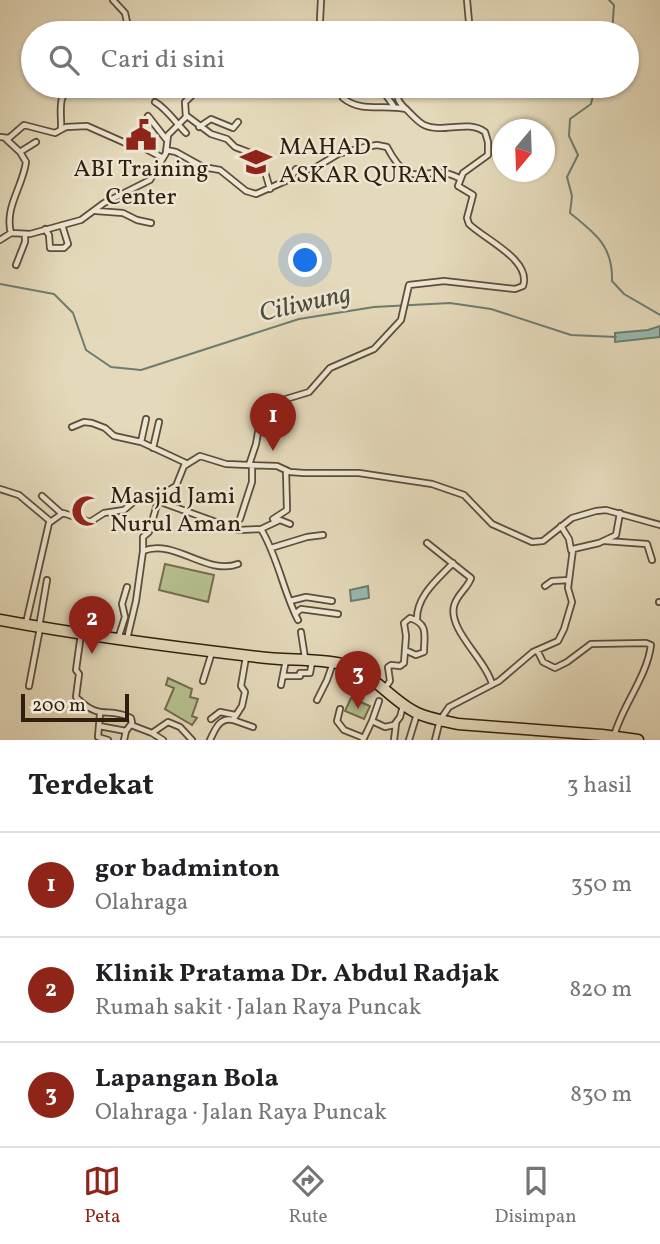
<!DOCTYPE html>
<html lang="id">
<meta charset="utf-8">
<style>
:root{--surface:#fff;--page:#f2f2f2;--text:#202124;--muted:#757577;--line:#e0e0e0;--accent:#8f2418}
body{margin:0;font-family:Vollkorn,serif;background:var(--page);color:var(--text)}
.compass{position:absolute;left:492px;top:119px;width:63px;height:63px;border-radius:50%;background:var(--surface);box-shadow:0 2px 5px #0004;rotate:199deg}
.scale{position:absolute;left:21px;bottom:18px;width:108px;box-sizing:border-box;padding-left:7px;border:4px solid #301e0f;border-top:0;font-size:19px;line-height:24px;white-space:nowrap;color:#301e0f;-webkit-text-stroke:5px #ede6d2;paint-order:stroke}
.you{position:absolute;left:306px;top:261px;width:24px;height:24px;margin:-18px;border:5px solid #fff;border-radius:50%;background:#1a73e8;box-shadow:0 0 0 10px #1a73e833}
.badge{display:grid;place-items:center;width:46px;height:46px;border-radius:50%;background:var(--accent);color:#fff;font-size:23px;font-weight:700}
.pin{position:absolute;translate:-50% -58px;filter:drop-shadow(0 2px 4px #0008)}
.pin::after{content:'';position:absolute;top:37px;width:24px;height:21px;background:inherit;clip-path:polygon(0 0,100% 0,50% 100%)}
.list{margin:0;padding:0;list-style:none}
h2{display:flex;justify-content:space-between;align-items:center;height:91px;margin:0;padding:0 28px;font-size:30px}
h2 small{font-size:23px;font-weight:400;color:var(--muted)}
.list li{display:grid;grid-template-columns:46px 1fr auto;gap:21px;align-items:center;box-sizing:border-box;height:105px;padding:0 28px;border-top:2px solid var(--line)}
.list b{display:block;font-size:26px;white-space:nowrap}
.list p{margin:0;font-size:23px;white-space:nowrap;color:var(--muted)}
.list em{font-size:23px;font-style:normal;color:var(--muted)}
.icon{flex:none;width:38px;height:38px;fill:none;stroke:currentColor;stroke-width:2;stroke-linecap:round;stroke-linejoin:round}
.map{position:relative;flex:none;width:660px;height:740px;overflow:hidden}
.search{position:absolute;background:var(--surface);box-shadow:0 2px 5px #0004;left:21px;right:21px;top:21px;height:77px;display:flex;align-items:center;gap:18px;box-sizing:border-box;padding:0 24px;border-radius:38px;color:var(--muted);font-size:26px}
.sheet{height:406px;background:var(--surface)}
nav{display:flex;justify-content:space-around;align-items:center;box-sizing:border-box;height:98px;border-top:2px solid var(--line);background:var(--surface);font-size:19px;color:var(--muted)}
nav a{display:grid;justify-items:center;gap:4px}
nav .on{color:var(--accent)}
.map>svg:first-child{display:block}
.green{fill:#b6bf8e;stroke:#736e4e;stroke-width:2}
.water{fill:#95baaf;stroke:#6d7c6f;stroke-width:2}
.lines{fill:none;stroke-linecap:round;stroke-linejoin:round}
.stream{stroke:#6d7c6f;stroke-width:2}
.street-casing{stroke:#5d4d3a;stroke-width:8}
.highway-casing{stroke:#301e0f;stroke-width:13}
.street{stroke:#ede6d2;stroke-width:4.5}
.highway{stroke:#e4d9ba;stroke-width:10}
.labels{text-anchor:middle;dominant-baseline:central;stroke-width:5;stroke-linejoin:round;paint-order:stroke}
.poi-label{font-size:24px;fill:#301e0f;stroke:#ede6d2;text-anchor:start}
.water-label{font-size:26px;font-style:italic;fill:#4e4d3f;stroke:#ede6d2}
</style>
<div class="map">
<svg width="660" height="740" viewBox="0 0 660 740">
<rect width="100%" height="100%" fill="#e4d9ba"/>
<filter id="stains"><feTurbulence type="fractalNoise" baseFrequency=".00286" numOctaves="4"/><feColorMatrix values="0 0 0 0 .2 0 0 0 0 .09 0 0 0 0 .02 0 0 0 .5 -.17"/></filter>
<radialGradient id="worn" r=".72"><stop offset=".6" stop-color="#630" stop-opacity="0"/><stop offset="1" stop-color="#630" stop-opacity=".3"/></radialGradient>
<path class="green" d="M165 564 214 575 208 602 159 590Z
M168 678 192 689 190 697 198 699 192 716 197 718 192 725 165 709 174 688 166 685Z
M351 698 370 706 364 719 345 711Z"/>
<path class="water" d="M660 326V337L615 342V333L648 330Z
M368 586 369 598 351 601 350 590Z"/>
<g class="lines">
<path class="stream" d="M609 0 614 5 612 33
M595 86 591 104 570 119 569 136 578 155 567 177 572 196 570 213C596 234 613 246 612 281L624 294 660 315
M0 284 54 294 73 313 86 350 111 367 141 370 299 319 374 307 450 303 491 309 571 335 616 337"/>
<defs>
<path id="street" d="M113 0 125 13 129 31 131 33
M467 0 470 33
M320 20 321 0
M155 33 163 30 174 33
M229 86 239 88 247 86
M268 86 280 87 297 94 309 86H321
M379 86 393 105
M343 98C361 113 384 104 406 109
M155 102C167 109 176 123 186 133
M148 116 166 139
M187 116 211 134 227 139 235 147 256 155
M199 127 211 119 233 128 238 122
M61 129C62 114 56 95 72 86
M0 137 9 138 24 125 55 133 66 127 87 126 130 145 140 146 163 158
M6 139 20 152 26 162C23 186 4 208 11 233
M166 150 176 152 203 167 220 170 246 191 256 194 290 179 296 169H313L338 154 365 147 377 145 387 147C413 197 426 160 459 178
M20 152 36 142
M261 158 270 189
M96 211 123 213 137 220 151 223
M45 229 49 235 50 248H64L68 244 62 225
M0 240 11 233 30 234 81 220 104 203 150 180 166 153 168 135 186 117 185 102 202 86
M16 265 25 242V234
M72 427 84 422 92 423 105 428 114 436 141 442 186 463
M141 442 146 419
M153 448 159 422
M249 465 277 466 290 472 304 473H359L432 484 464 495 492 524 532 542 543 541 572 518 596 511 606 510 660 525
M0 489 19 495 50 521
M42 496 61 513
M240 519 252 482V465
M273 519 287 510 286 470
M561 526 569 539 571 550
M261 529C278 557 283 591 298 620
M605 541 647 544 652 560
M427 543 471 578C468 588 457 594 454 606 448 630 486 660 492 684
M271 548 307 537 323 535
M143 551V537L149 532 158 501 238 530 261 529 280 520 290 524
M545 586 552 581 569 580
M290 601 306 597 332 601
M659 602H660
M295 614 301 609 338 614
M417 620C416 596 438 579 453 563
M26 623 49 523 63 513 90 522 104 513 124 510 137 499 158 501 156 498 176 486 184 466 200 456 226 464 249 465 256 444 261 415 265 408 276 402 309 392 330 368 374 349 401 320 409 285 444 281 515 289 523 286C532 260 484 239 469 224L467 218 473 195 458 186 463 173 488 155V142L485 132C467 119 443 134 424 125 418 122 412 115 407 110 398 102 396 98 398 86
M39 627 47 580
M301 632 305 658
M81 634 76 670 79 674 76 697C101 722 106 706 131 718L132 723 126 731 124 740
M118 639 125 617 122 604 127 587
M127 639 136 601 143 551C174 538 207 576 238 564
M537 650 543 662 555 668 567 662 591 644 646 643 651 645C647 677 622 706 614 736
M284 676H300V673H310L312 662
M203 681 212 652
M281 685 286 660
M29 686 40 628
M385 688 390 681 388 667 391 665 400 666 404 663 406 636 404 623 410 618C429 624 424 635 424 652L416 655 405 650
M317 700 327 680 333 663
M340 709 337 721 344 730 364 738
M100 714 98 737 108 740
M211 719 220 712 235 715
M233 720 253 727
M372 721 379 701
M131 725 152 733 168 722 180 727 192 740
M99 726 126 731
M152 733 163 740
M210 740C215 730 219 717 233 720L242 706 245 692 241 686 246 657
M363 740 372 721 385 727 394 725 400 717 403 706
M394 740 396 724
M409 740 417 714
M435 740 440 720 449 707 499 681 533 652 558 641 564 629 572 602 568 588 573 549 599 543 616 535 620 513"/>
<path id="highway" d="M0 620C85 636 172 647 258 657 285 661 315 658 342 664 371 670 391 701 417 713 430 719 445 721 458 724L602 735 638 740"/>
</defs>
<use href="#street" class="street-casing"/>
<use href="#highway" class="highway-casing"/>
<use href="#street" class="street"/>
<use href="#highway" class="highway"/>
</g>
<defs>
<symbol id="civic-bare" viewBox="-9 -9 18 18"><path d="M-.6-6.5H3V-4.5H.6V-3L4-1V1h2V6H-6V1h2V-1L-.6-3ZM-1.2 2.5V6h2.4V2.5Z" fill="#8f2418" stroke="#ede6d2" stroke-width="2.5" paint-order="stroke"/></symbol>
<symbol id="university-bare" viewBox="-9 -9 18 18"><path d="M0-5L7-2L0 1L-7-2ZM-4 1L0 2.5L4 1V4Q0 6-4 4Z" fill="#8f2418" stroke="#ede6d2" stroke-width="2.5" paint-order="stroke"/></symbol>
<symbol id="mosque-bare" viewBox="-9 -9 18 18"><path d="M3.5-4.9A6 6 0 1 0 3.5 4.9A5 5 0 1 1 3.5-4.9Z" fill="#8f2418" stroke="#ede6d2" stroke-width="2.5" paint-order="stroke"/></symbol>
</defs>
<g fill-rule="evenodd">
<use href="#civic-bare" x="119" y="113" width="44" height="44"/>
<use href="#university-bare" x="234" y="140" width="44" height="44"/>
<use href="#mosque-bare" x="65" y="489" width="44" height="44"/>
</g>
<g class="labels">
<g class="poi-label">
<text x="279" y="148">MAHAD<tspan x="279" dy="28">ASKAR QURAN</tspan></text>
<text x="141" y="170" text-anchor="middle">ABI Training<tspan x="141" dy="28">Center</tspan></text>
<text x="110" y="497">Masjid Jami<tspan x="110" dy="28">Nurul Aman</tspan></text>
</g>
<g class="water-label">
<text transform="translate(305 304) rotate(-13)">Ciliwung</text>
</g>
</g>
<rect width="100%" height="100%" filter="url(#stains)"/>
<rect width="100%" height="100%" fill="url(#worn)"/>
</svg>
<svg class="compass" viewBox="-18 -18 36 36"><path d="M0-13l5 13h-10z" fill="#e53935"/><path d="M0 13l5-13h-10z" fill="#757577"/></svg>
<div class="scale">200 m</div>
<div class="you"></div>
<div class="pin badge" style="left:273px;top:451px">1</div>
<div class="pin badge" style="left:92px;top:654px">2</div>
<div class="pin badge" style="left:358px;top:709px">3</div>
<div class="search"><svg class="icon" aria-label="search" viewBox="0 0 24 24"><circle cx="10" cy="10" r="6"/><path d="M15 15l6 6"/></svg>Cari di sini</div>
</div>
<section class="sheet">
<h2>Terdekat<small>3 hasil</small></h2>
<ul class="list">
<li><span class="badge">1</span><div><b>gor badminton</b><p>Olahraga</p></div><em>350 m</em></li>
<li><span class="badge">2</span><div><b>Klinik Pratama Dr. Abdul Radjak</b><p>Rumah sakit · Jalan Raya Puncak</p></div><em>820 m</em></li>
<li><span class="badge">3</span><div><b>Lapangan Bola</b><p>Olahraga · Jalan Raya Puncak</p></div><em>830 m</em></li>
</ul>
</section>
<nav>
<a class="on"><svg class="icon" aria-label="map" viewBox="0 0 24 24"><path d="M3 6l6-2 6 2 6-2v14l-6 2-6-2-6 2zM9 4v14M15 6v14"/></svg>Peta</a>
<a><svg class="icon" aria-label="directions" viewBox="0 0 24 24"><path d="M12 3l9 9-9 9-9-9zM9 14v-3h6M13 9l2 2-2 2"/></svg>Rute</a>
<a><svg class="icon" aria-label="saved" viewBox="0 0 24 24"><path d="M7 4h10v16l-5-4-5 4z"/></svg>Disimpan</a>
</nav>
